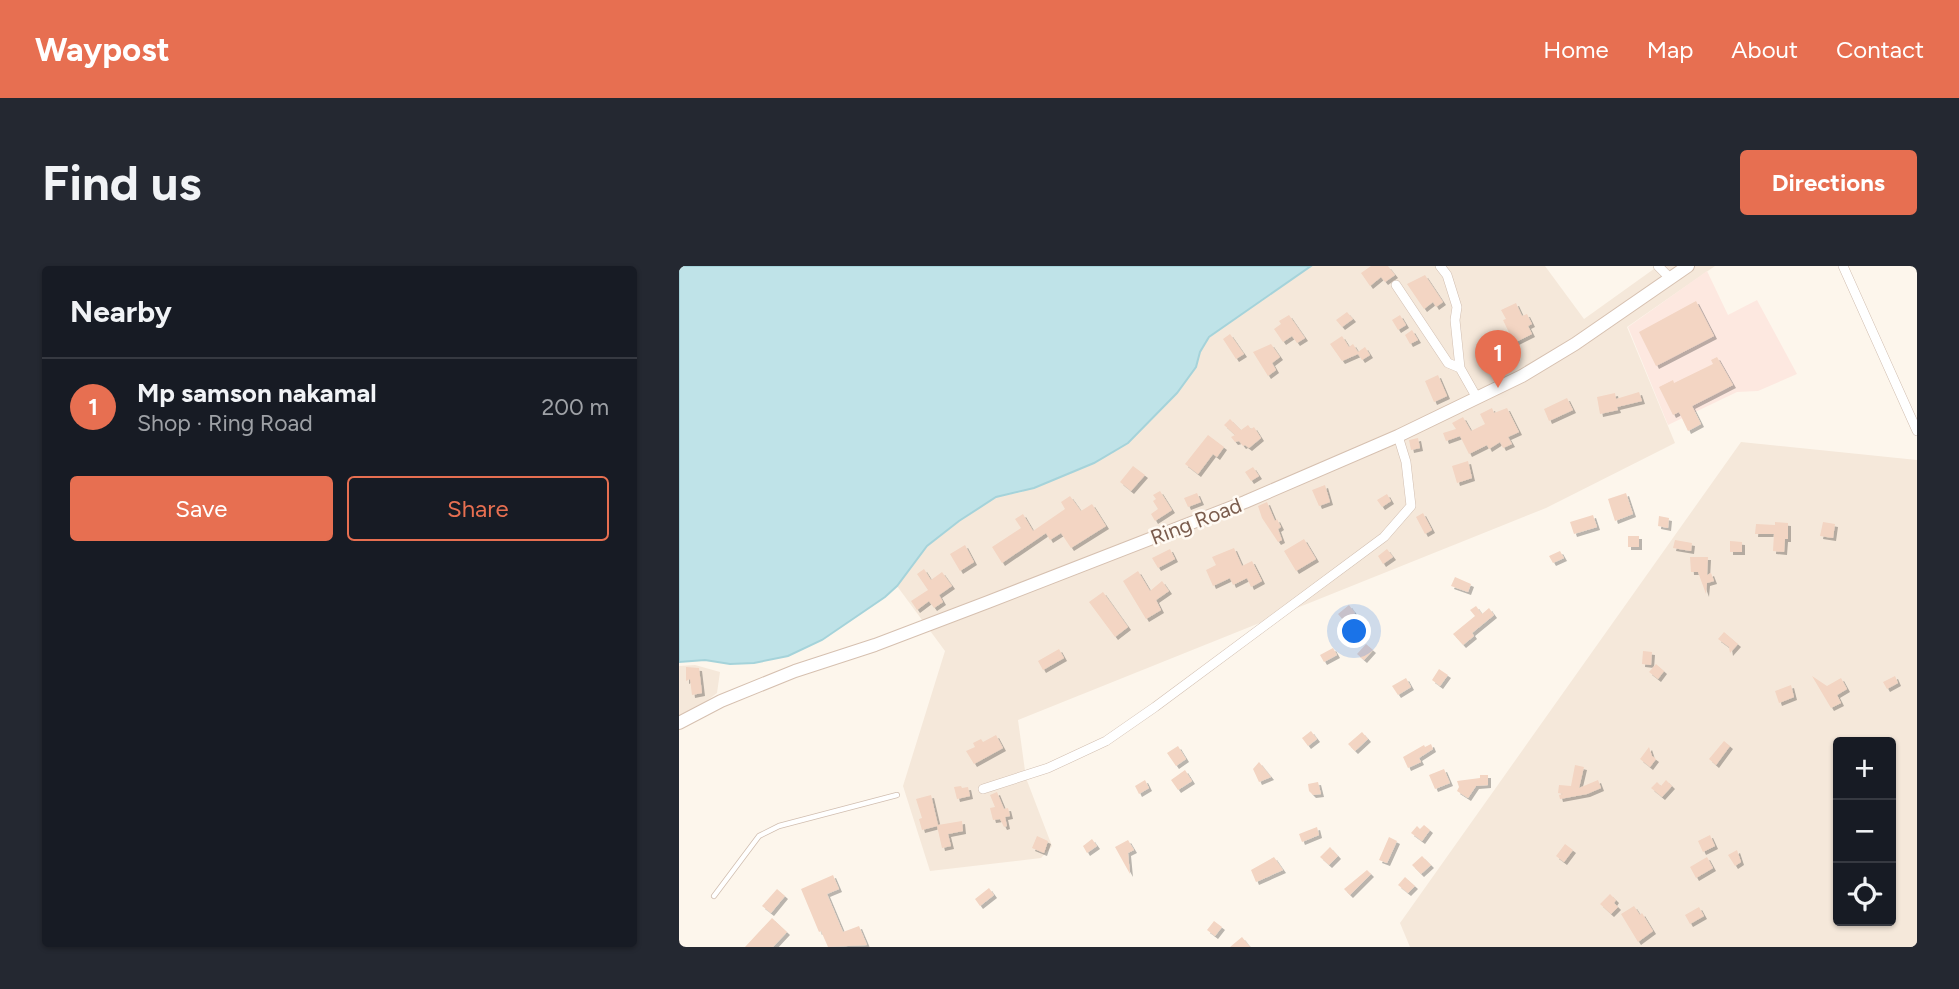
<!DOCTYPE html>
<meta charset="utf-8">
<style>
:root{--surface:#171b24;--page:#242831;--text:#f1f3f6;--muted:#9ea1a6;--line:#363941;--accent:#e76f51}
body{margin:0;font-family:Figtree,sans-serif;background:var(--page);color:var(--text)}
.controls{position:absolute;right:21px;bottom:21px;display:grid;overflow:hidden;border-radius:7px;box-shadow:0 2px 5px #0004}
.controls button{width:63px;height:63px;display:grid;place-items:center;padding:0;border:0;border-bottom:2px solid var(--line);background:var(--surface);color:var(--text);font:35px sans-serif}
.you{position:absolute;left:676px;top:366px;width:24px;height:24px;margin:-18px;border:5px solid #fff;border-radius:50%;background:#1a73e8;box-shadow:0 0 0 10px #1a73e833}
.badge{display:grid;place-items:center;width:46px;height:46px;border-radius:50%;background:var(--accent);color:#fff;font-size:23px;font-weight:700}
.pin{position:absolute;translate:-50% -58px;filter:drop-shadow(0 2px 4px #0008)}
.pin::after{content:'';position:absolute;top:37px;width:24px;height:21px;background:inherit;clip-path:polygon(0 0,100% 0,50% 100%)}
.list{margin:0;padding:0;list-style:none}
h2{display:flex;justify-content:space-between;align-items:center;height:91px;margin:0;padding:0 28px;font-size:30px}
h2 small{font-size:23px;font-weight:400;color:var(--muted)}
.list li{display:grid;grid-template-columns:46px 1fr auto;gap:21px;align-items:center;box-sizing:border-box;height:98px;padding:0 28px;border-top:2px solid var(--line)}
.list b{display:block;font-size:26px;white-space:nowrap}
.list p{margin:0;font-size:23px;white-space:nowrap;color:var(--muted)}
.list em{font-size:23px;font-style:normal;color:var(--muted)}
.actions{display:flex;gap:14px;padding:21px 28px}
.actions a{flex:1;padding:16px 0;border:2px solid var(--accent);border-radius:7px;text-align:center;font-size:24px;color:var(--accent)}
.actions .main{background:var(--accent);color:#fff}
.icon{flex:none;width:38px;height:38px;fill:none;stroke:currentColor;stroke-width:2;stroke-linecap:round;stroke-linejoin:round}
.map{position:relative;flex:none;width:1238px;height:681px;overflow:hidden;border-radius:7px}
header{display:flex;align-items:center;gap:42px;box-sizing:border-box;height:98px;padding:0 35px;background:var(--accent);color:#fff}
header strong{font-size:33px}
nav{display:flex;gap:38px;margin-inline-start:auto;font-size:24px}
.intro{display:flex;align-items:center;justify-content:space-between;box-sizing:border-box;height:168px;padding:0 42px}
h1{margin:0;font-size:49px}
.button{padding:18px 32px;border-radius:7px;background:var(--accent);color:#fff;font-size:24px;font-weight:700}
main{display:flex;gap:42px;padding:0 42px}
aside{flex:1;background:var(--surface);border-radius:7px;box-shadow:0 2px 5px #0004}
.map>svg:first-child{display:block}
.residential{fill:#f5e8da;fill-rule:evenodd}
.commercial{fill:#fde8e0}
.water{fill:#bfe3e8;stroke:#a5d3da;stroke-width:2}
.building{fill:#f3d5c3;filter:url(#shadow)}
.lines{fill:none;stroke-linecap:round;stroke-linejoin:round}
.service-casing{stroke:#d1beb0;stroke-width:6}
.minor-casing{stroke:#d1beb0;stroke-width:10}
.secondary-casing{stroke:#d6c0b0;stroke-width:14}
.service{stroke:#fff;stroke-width:4.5}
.minor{stroke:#fff;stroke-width:9}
.secondary{stroke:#fff;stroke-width:12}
.labels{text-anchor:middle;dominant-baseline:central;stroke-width:5;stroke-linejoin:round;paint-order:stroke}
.street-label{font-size:21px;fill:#7a5c4d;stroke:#fffaf3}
</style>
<header>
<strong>Waypost</strong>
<nav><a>Home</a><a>Map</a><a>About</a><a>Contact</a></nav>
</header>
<div class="intro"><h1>Find us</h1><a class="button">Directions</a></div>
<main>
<aside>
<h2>Nearby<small></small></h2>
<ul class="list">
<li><span class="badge">1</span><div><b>Mp samson nakamal</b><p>Shop · Ring Road</p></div><em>200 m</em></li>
</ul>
<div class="actions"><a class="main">Save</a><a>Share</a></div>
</aside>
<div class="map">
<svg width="1238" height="681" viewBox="0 0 1238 681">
<defs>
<filter id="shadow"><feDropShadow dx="3" dy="3" stdDeviation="0" flood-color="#0004"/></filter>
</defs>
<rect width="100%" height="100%" fill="#fdf6ec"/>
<path class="residential" d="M632 0H866L905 53 979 0H1036L948 61 996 177 867 242 339 454 347 512 373 580 362 592 251 605 224 520 266 385 218 320 248 280 280 255 317 231 343 226 516 101 521 86 530 71Z
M1062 176 1238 194V681H731L721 657ZM1159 476H1212V655H1159Z
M16 399 41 406 38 427 0 456V400Z"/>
<path class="commercial" d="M1028 5 1049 49 1078 34 1118 108 1079 125 1058 126 989 159 949 61Z"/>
<path class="water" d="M0 0H632L530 71 521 86 517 101 498 127 449 177 415 197 355 222 317 231 280 255 248 280 218 320 206 331 143 374 109 390 75 397 51 398 26 394 0 396Z"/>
<path class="building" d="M692 0H709L716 9 706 16 702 11 691 20 682 7Z
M746 9 764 36 757 41 754 36 745 43 728 18Z
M1017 35 1035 70 977 100 960 66Z
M837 37 843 50 848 48 853 58 849 60 853 68 835 77 824 54 827 53 822 44Z
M668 46 674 53 663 61 657 54Z
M610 49 626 72 618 77 613 70 604 76 595 63 602 58 600 55Z
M721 49 727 59 719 64 713 54Z
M733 64 739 74 731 78 726 69Z
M551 68 565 88 557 93 544 73Z
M663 70 670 81 674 78 679 86 686 81 691 89 683 94 679 88 663 95 651 78Z
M828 76 838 91 827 99 817 84Z
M592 78 601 91 593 97 597 104 589 110 574 86Z
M1038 91 1054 119 1013 140 1022 158 1009 165 1000 146 994 149 980 121 994 114 995 117 1034 98 1032 94Z
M759 109 768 130 755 136 746 115Z
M960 126 963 135 938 141 939 144 921 148 918 131 936 127 937 133Z
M888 132 894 144 870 155 865 143Z
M813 142 815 147 828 142 840 166 829 171 833 178 824 182 821 176 810 183 808 179 790 188 781 170 767 175 764 167 777 163 773 157 784 151 792 165 806 158 801 148Z
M551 153 562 164 569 159 572 163 575 161 582 172 570 182 566 179 564 180 560 175 556 176 552 171 556 169 545 159Z
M529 169 545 181 538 191 534 188 519 208 506 198Z
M739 172 741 182 732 184 730 174Z
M789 195 793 212 778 217 773 200Z
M454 200 466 209 452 225 441 216Z
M574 201 580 210 572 215 566 206Z
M646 219 651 236 640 240 633 224Z
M481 225 493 244 476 255 472 248 479 243 474 235 477 233 474 229Z
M518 227 522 236 509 241 505 232Z
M947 227 954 248 936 255 929 233Z
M708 228 712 235 703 241 698 234Z
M391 230 402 245 413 238 427 260 392 282 382 267 371 274 367 267 323 297 313 281 342 262 336 253 344 248 354 265 386 243 382 236Z
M588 236 596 255 598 253 602 261 599 263 603 274 599 276 583 252 579 240Z
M744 247 753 264 746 268 737 251Z
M914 249 918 261 895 268 891 256Z
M980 250 990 252 989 262 979 260Z
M1096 256 1109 257V273H1106L1105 286 1094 285 1095 268H1076L1077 258 1096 259Z
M1144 256 1156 258 1154 272 1141 270Z
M949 270H960V281H949Z
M625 273 637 293 617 305 605 285Z
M996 274 1013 277 1012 285 994 282Z
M1051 275 1063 276V286H1051Z
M286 279 295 296 281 305 271 288Z
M555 282 563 300 573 295 583 315 572 321 568 312 554 319 551 312 534 320 527 304 537 299 533 291Z
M491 283 496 293 479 302 473 292Z
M708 283 714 291 704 298 699 290Z
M881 285 885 292 874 297 870 290Z
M1011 291H1029L1028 309 1032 307 1035 315 1028 317 1027 328 1019 306H1012Z
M245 303 252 314 263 306 273 320 260 329 264 336 255 342 250 335 238 344 232 335 249 324 238 308Z
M459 305 471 325 483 315 490 325 477 334 482 344 467 353 444 315Z
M776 311 792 318 789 326 772 320Z
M424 326 449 361 436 371 410 336Z
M670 339 676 347 665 355 659 348Z
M797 340 803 348 810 342 815 349 793 367 795 370 784 379 774 368 796 350 791 344Z
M1045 366 1059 378 1051 387 1050 381 1039 373Z
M687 378 694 384 685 394 678 388Z
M654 382 658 389 645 396 641 389Z
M380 383 385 392 364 404 359 395Z
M964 385 973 386 972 399 963 398Z
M977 398 985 405 979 413 970 406Z
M7 401 20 402 23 427 13 429 11 413 7 415Z
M760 403 769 409 761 420 753 414Z
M1133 410 1148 420 1162 412 1168 423 1158 429 1162 437 1152 442Z
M1216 410 1219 417 1208 423 1204 416Z
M727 412 732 421 719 429 713 420Z
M1112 419 1115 431 1100 437 1096 425Z
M632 465 638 473 629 480 623 472Z
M683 466 689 473 676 485 669 478Z
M317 469 324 482 295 498 287 485 296 481 294 477 302 473 304 476Z
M1045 475 1051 480 1037 499 1030 493Z
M752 478 754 483 740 492 742 496 729 502 724 491 745 479 746 481Z
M499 480 507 493 497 500 488 487Z
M970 481 973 490 977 493 971 501 961 493Z
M580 496 592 511 580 516 574 503Z
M896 499 905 501 900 522 919 514 922 522 908 528 881 533 880 529 884 528 879 527 880 519 892 520Z
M765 503 771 517 756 523 750 509Z
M506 504 513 515 499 524 492 514Z
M801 509H809V519L797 520 789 532 778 525 780 521 778 515 801 512Z
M466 514 470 522 460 528 456 520Z
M987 514 993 520 983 531 972 522 978 516 982 520Z
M639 516 642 528 634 529 630 525 629 518Z
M282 520 283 522 289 521 291 530 278 533 275 521Z
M318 526 325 543 329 542 331 550 326 551 328 560 325 561 321 553 314 554 311 542 316 541 311 529Z
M252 529 259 559 283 555 284 565 269 568 272 580 263 582 258 560 243 564 240 553 243 552 237 533Z
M745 559 751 564 743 575 732 567 738 560 741 563Z
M638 561 640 569 623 576 620 568Z
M1031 569 1036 580 1024 586 1019 575Z
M358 570 369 575 365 587 353 582Z
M710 571 718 575 708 597 700 594Z
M413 573 418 580 408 587 404 580Z
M449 574 455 584 449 587 451 608 436 581Z
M886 578 894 584 885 596 877 590Z
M651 581 659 590 650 599 641 591Z
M1058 584 1062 596 1056 600 1049 589Z
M743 590 752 599 742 608 733 599Z
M595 591 604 604 577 616 572 604Z
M1028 591 1034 602 1017 612 1011 601Z
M688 604 692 608 671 629 665 623Z
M154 609 160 623 148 628 164 666 180 660 188 679 149 681 142 665 140 666 122 623Z
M726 611 736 620 729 627 719 619Z
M310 622 315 629 301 640 296 633Z
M98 623 106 630 92 647 83 640Z
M931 628 937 634 935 637 939 641 932 648 921 638Z
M955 640 961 649 963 647 974 665 959 676 942 648Z
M1020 641 1025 650 1011 658 1006 649Z
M93 652 108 666 94 681H66Z
M535 655 543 661 536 670 528 664Z
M563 671 571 681H551Z"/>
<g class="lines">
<defs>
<path id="service" d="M35 630 80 570 100 560 218 529"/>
<path id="minor" d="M761 0 768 9 778 41 776 54 781 102 798 132
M979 0 991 12
M1164 0 1238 165
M717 19 769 97 781 102
M304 523 369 502 427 475 476 441 705 271 732 240 727 196 719 170"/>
<path id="secondary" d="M0 457 42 435 116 405 196 379 309 336 566 236 719 170 843 110 896 78 1009 0"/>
</defs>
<use href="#service" class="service-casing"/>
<use href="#minor" class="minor-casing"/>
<use href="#secondary" class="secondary-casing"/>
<use href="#service" class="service"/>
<use href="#minor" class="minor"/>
<use href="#secondary" class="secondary"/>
</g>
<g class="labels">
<g class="street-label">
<text transform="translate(517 255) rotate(-21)">Ring Road</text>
</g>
</g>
</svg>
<div class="controls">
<button>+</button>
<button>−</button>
<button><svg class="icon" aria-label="locate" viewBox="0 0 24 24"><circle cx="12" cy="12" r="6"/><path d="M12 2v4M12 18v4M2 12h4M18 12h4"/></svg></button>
</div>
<div class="you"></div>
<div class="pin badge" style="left:819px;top:122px">1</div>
</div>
</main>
